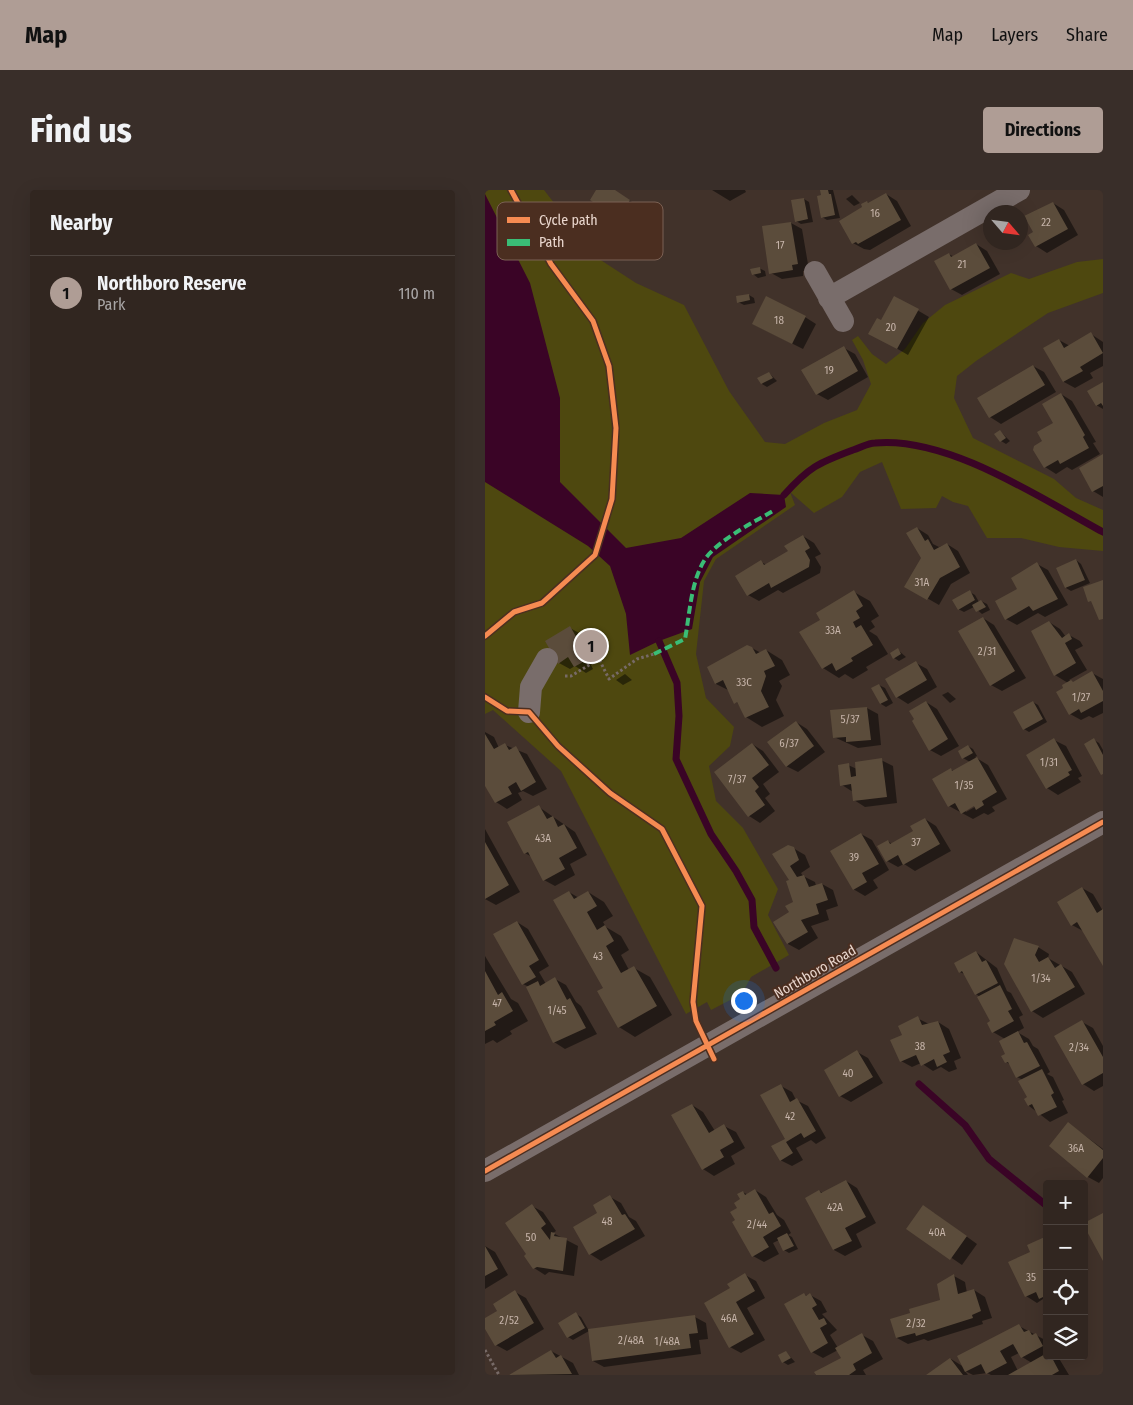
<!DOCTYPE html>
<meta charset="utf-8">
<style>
:root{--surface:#312620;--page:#392e29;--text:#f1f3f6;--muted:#a8a5a5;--line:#4c433e;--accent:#af9d95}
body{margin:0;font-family:"Fira Sans Condensed",sans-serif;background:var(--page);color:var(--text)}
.controls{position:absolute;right:15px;bottom:15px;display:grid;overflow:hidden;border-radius:5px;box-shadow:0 5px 20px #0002}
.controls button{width:45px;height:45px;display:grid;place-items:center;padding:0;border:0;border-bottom:1px solid var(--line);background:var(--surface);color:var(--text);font:25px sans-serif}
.compass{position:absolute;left:498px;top:15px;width:45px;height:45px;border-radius:50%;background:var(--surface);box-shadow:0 5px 20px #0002;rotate:118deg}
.you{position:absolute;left:258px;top:810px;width:18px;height:18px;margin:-12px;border:4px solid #fff;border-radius:50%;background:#1a73e8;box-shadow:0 0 0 8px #1a73e833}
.badge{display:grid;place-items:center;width:32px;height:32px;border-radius:50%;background:var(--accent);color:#111;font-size:16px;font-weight:700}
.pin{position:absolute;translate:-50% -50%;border:2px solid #fff;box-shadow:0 1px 5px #0006}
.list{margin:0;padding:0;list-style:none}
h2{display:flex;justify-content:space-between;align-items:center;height:65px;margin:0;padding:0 20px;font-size:21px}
h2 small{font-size:16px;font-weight:400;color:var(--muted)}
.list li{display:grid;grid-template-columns:32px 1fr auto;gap:15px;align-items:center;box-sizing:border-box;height:75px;padding:0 20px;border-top:1px solid var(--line)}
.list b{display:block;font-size:19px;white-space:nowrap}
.list p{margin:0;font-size:16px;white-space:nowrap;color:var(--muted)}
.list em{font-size:16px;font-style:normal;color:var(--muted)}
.icon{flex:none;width:28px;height:28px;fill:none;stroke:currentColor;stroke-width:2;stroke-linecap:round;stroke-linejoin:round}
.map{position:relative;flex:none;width:618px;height:1185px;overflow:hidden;border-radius:5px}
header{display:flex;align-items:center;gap:30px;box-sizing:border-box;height:70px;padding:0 25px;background:var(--accent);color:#111}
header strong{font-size:24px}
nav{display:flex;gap:28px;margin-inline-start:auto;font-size:18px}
.intro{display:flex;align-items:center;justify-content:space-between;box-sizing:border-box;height:120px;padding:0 30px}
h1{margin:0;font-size:35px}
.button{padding:12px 22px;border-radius:5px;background:var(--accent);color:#111;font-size:18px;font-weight:700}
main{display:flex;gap:30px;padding:0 30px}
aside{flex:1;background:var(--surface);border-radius:5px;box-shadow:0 5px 20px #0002}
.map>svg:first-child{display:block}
.green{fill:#4e480f}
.water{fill:#3a0426}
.shadow{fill:#0007;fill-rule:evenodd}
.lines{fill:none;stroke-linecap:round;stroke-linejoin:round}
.stream{stroke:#3a0426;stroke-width:7}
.building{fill:#5b4c3b}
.path{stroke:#776a67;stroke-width:3;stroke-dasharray:2.5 2.5;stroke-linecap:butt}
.minor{stroke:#796d6b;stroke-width:22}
.quiet{stroke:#3abd76;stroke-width:4;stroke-dasharray:8 4;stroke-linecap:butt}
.cycleway-casing{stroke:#4b2e20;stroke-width:8}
.cycleway{stroke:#f68b52;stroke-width:5}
.labels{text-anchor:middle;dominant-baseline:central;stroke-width:4;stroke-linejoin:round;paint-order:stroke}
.number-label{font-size:11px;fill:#c6b4a9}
.street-label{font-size:14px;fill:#ead7ce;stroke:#4b2e20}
.key{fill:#4b2e20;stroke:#7b6154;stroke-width:1}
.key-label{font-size:14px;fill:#ead7ce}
</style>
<header>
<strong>Map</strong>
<nav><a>Map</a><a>Layers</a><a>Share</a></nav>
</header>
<div class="intro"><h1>Find us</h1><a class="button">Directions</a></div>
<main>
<aside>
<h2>Nearby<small></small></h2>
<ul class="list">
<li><span class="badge">1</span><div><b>Northboro Reserve</b><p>Park</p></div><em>110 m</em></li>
</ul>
</aside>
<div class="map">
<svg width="618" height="1185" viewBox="0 0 618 1185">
<rect width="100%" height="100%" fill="#41322a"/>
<path class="green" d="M0 0H59L111 67 151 93 199 115 244 201 280 252 300 254 339 233 372 220 386 194 378 170 367 150 373 146 387 164 401 174 420 159 438 133 460 115 526 83 544 89 592 72 618 69V103L563 123 491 171 472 186 469 208 488 248 569 289 591 308 618 320V361L574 357 536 348H502L483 316 468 312 457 306 451 318 416 319 397 272 375 282 357 307 329 323 305 302 310 315 231 369 219 391 211 464 221 508 249 537 245 556 224 576 231 611 258 638 293 699 283 725 304 765 266 787 257 804 226 820 222 812 201 824 76 581 8 520 0 524Z"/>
<path class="water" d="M0 4 45 93 75 208V292L141 358 196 348 265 303 299 305 301 317 228 367 215 392 207 439 174 451 145 465 141 424 125 376 103 356 0 292Z"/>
<path class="shadow" d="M112 0H128L155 17 143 38 145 40 136 54 134 53 129 59 118 53Z
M227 0H260L261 2 245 11Z
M336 0H348L355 28 342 30 337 27Z
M401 4 412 11 426 36 385 60 379 59 368 53 379 18 382 12 385 14Z
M367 5 375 13 369 16 361 9Z
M319 9 324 12 328 32 316 34 311 31Z
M568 13 579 20 593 45 562 63 551 56 550 42Z
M306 33 317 39 324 80 318 81V86L297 89 286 83 278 37Z
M491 54 502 61 515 84 477 105 466 99 464 64 469 67Z
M274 78 280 81 281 86 273 88 268 84Z
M264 105 269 108 270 113 259 115 253 112Z
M410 107 444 127 423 165 385 143 396 131Z
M320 127 331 134 318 159 268 134Z
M606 144 618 152V176L605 183 608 188 590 198 579 192 560 158 574 150 585 156Z
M359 158 370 164 383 187 343 210 332 204Z
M548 176 559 182 571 202 516 234 505 227Z
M284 183 292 191 282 197 277 194Z
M618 193V219L611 215Z
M576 204 587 211 611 252 608 253 615 264 587 280 582 277 571 284 560 277Z
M515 241 525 251 521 254 516 251Z
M618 266V307L608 301 596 278Z
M432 338 443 345 448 354 454 357 462 354 473 361 485 383 466 394 454 415 421 396 437 368Z
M318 346 329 353 336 364 330 367 336 377 335 383 298 403 293 400 274 411 263 405 276 372 282 375 304 362Z
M591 370 596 374 605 393 586 401 581 398Z
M552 374 563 380 583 415 560 427 553 423 532 435 521 429 534 399Z
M369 402 385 411 394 426 386 431 390 437 384 441 392 446 403 464 381 477 383 480 368 489 360 484 354 488 338 478 316 442 337 430Z
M485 402 490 405 494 412 496 411 502 414 505 420 497 424 489 417 479 422 473 419Z
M498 428 509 435 541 488 517 501 506 495Z
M564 432 575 439 581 447 584 445 595 451 598 456 590 460 602 480 584 490 589 493 607 483 618 489V523L608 528 604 526 596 530 585 524 583 493 570 485Z
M85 438 96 444 108 465 103 469 108 479 101 483 90 476 85 479 74 473Z
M267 458 276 463 281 460 297 470 305 485 294 491 297 496 291 510 299 526 277 537 261 527 245 501 231 494 223 477Z
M413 460 421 467 414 471 409 468Z
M431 473 442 479 452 497 423 514 412 507Z
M140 484 147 490 138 495 131 490Z
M394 495 400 498 408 513 401 517 396 514Z
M463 502 471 509 465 513 457 505Z
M441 512 452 519 474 556 456 566 445 560Z
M548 512 553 515 562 532 544 542 539 539Z
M382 518 393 524 396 555 373 558 349 547Z
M311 532 322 539 340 562 313 582 301 576Z
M0 542 9 547 14 558 20 555 42 564 62 599 48 606 38 601 33 603 37 610 22 619 11 612 0 593Z
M569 550 581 556 597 586 593 588 596 592 573 605 562 598Z
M609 550 614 553 618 560V584Z
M267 554 278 561 294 582 278 594 285 604 280 608 290 621 275 633 264 626Z
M483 556 488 559 492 566 490 567 503 575 522 609 507 617 510 621 503 625 499 623 488 629 464 616 466 580 469 581 485 572 478 568ZM494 612 495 614 481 622 480 620Z
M396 570 408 576 412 613 380 617 369 610 368 602 357 595 363 575 372 579Z
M54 617 90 642 102 665 85 674 90 685 70 696 59 690 47 667 40 663Z
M440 629 451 636 466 661 430 681 419 674 413 677 402 671 403 651 407 654 429 642Z
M0 639 35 702 11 715 0 709Z
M376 644 387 650 404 680 388 690 393 698 380 706 368 699Z
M308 658 320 665 325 677 316 683 318 686 330 692 331 696 337 694 348 700 353 716 341 720 344 730 326 736 333 748 314 760 303 754 305 723 309 712 306 690 289 664Z
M597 698 608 704 618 721V773L598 741 587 735Z
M84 702 94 708 103 702 119 712 128 726 118 732 121 737 136 746 144 760 136 765 144 780 149 778 165 787 187 825 150 847 134 837Z
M32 732 43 739 64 776 54 782 61 794 70 789 81 795 91 812 96 816 112 844 80 859 69 852 44 797 38 794Z
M553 757 564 764 563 768 587 782 600 804 558 828 547 821 521 774Z
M491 762 512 778 522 801 526 803 538 825 534 827 539 838 532 842 544 849 548 856 553 859 565 882 562 884 568 887 579 910 577 911 583 923 565 932 544 916V908L538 890 532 887 526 875 521 872 520 849 508 842 506 832 495 807 491 804 481 785 475 782Z
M0 766 26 809 33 813 43 831 25 841 27 844 12 853 8 850 0 854Z
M432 828 444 834 453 832 464 839 476 868 469 871 472 879 464 882 456 877 448 881 436 873 427 877 416 871 419 845Z
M597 832 608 838 618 856V896L609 901 598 894Z
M372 862 383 868 398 893 366 912 355 906Z
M296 896 307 902 311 910 323 916 341 948 331 954 326 950 311 958 318 970 307 976 295 970 302 949Z
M207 915 218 922 230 941 239 936 251 942 260 958 246 966 250 974 229 986 218 979Z
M584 934 618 959V988L614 993 603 987Z
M361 991 372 998 391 1033 371 1044 377 1057 360 1066 349 1060 322 1008 334 1001 338 1003Z
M270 1000 281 1007 292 1025 299 1030 306 1043 303 1045 307 1047 313 1059 304 1063 299 1060 294 1050 288 1053 294 1064 279 1072 268 1066 251 1030 258 1002 263 1005Z
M125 1007 136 1013 144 1027 151 1031 160 1046 116 1071 105 1064 114 1024Z
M47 1016 58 1022 71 1041 68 1043 93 1056 89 1086 64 1082 60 1085 49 1078Z
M449 1023 492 1054 477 1075 423 1038Z
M562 1047V1111L558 1109 552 1113 541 1106Z
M0 1056 10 1062 23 1085 0 1099Z
M260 1085 271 1091 280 1108 262 1118 280 1150 256 1163 245 1157 246 1099Z
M469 1086 480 1092 482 1103 489 1100 500 1107 507 1128 497 1131 498 1134 443 1151 439 1149 423 1154 412 1148 426 1124 456 1111Z
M30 1102 41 1108 59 1139 22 1161 11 1155 0 1136V1129L13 1121Z
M319 1104 322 1106 325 1105 336 1111 342 1122 337 1124 352 1140 345 1145 353 1158 377 1145 388 1151 398 1169 378 1180 381 1185H330L357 1168 353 1160 338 1168 327 1162Z
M91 1124 96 1127 104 1141 210 1127 221 1133 223 1149 214 1150 216 1164 119 1177 108 1171 104 1141 88 1150 83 1147Z
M534 1136 562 1151V1166H569L575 1170 584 1185H506L502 1183 488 1185 480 1181 483 1185H443L466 1169 479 1177ZM534 1163 537 1167 547 1173 533 1181 526 1167Z
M66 1161 88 1173 94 1185H26Z
M301 1162 310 1172 303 1175 298 1172Z"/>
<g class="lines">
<path class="stream" d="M299 305C324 277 333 273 368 260 375 258 383 253 390 253 463 246 555 308 618 342
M174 451 192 493 194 526 191 569 226 644 251 681 267 710 269 737 291 778
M434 894 480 935 504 969 562 1016"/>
</g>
<path class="building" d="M111 0H130L145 10 132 30 135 32 124 49 122 47 118 54 95 40 111 14 105 10Z
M335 0H343L344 4H346L350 25 336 28 332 6 336 5Z
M401 3 416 30 373 54 371 52 367 54 354 31 377 17 376 14 382 11 383 13Z
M319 8 323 29 310 32 306 10Z
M568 12 583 39 550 57 543 45 548 42 539 26Z
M306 32 313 74 307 75 308 80 284 84 277 36Z
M491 53 505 78 465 100 449 71 464 63 466 67Z
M275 77 276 83 267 85 265 79Z
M264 104 265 110 252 113 251 106Z
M281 106 321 126 307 154 267 134Z
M409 106 434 119 412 159 383 144 392 128 396 130Z
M606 142 618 163 595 177 598 181 578 192 558 158 574 149 579 158Z
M359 156 373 181 331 205 316 180Z
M548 175 560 195 504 228 492 208Z
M284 182 288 188 276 194 272 188Z
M618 192V216L616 213 611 216 602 201Z
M576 203 600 245 598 247 604 258 575 274 573 270 559 278 548 260 549 256 557 251 552 242 568 233 557 214Z
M515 240 521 248 515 252 509 244Z
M618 264V296L607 302 594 278Z
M432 337 440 351 443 349 449 360 462 353 475 377 455 388 442 410 419 397 436 368 421 343Z
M318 345 325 358 320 361 325 370 324 377 286 398 284 393 262 406 250 386 276 370 279 375 303 361 299 356Z
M591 369 600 390 580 398 571 378Z
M552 372 573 409 548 421 544 416 520 430 510 411 532 399 526 388Z
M618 390V429L614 430 606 411 603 412 598 397Z
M369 400 378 416 371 421 375 428 368 432 371 438 376 435 388 455 366 468 368 471 351 481 347 473 337 479 314 442 335 430 331 423Z
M485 400 490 410 473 420 467 410Z
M496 410 501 417 491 422 487 415Z
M498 427 530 481 505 496 473 441Z
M564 431 577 448 584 443 587 449 580 453 591 473 569 486 546 441Z
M85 436 98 459 92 462 98 472 89 477 83 467 73 474 60 451Z
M262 455 267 457 271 464 281 459 290 476 279 481 281 486 276 501 284 517 260 528 252 512 249 514 238 490 230 494 222 477Z
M413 458 416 464 408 469 405 463Z
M431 471 442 490 411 508 400 489Z
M607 481 618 501V511L596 523 594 519 584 525 571 502 578 498 577 495 586 490 588 492Z
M394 494 403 510 395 514 386 498Z
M441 511 463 549 444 561 427 531 429 529 424 521Z
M548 511 558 529 538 540 528 522Z
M382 517 386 550 361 552V547L348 548 345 520Z
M311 531 329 556 301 577 282 552Z
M0 544 9 559 20 553 24 560 31 556 51 592 36 601 31 592 23 597 27 604 10 613 0 596Z
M569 548 587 580 583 582 585 585 561 599 541 565Z
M609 548 618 565V584L616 585 599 554Z
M267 553 284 575 267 588 274 597 270 601 280 615 263 627 229 582Z
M483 555 488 563 477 569 473 561Z
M492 567 512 602 497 611 499 615 491 620 489 616 476 624 470 613 463 617 447 589 466 578 467 581Z
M397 568 402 607 368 611 366 594 355 596 353 575 364 573 366 587 371 586 370 572Z
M54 615 62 629 68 626 73 637 79 634 92 658 74 668 80 679 58 691 43 662 39 664 22 632Z
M440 628 455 654 418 675 413 665 401 672 392 656 403 650 405 654 428 641 425 636Z
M376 643 394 674 377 683 382 692 368 700 345 661Z
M0 652 24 695 0 709Z
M303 655 309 657 314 670 305 676 312 687 319 685 324 697 337 693 343 710 331 714 334 724 316 730 323 742 302 754 288 732 304 722 300 716 308 712 301 691 304 690 287 664Z
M597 697 612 723 618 719V776L592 732 586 736 572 712Z
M84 701 89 709 103 701 112 716 102 722 112 740 120 735 129 751 121 756 136 783 149 776 172 816 133 838 112 801 118 798 68 710Z
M32 731 54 770 44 776 51 787 37 795 8 744Z
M529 748 554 756 550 765 554 772 563 767 570 778 576 774 590 797 546 822 519 774Z
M491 761 497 772 501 770 513 793 490 805 477 781 474 783 469 773Z
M0 781 13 805 17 802 28 821 9 832 11 835 0 841Z
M70 787 82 810 85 808 101 838 68 853 41 797 53 791 55 796Z
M515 795 527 819 523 821 529 831 507 843 502 833 505 831 492 807Z
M433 826 437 835 453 831 465 862 458 865 462 872 452 877 449 869 436 876 431 865 415 872 405 850 417 845 413 836Z
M597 830 618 867V883L597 895 569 846Z
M533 841 539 853 542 852 555 876 531 888 523 872 520 873 516 866 520 864 514 851Z
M372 860 388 887 354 907 339 880Z
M557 879 569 903 566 905 572 917 553 926 547 914 543 916 539 909 542 907 533 891Z
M296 894 305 912 312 908 331 941 319 948 316 943 301 952 308 963 295 971 286 956 300 949 275 905Z
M207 914 224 943 239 934 249 952 235 960 239 967 217 980 186 925Z
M583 932 618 960V968L602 988 564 956Z
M361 990 381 1027 360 1038 367 1051 348 1060 320 1008 334 1000 336 1003Z
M270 999 284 1024 288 1022 296 1036 278 1047 284 1057 267 1067 247 1032 250 1030 245 1022 252 1018 249 1013 255 1009 252 1004 258 1001 260 1005Z
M125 1005 137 1025 140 1024 150 1039 104 1065 88 1037 112 1023 108 1015Z
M47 1014 61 1034 56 1038 65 1050 66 1042 70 1043 69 1046 82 1048 78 1081 52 1077 48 1079 39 1066 41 1064 20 1033Z
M438 1015 482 1046 465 1070 421 1039Z
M618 1023V1071L599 1036V1033Z
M302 1043 309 1056 298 1061 292 1048Z
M562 1046V1105L554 1109 551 1102 540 1107 523 1072 545 1062 542 1055Z
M0 1056 13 1079 0 1086Z
M260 1083 270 1101 251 1112 269 1144 244 1158 219 1113 245 1098 242 1094Z
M469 1084 473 1104 489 1099 496 1121 487 1125 488 1128 431 1146 430 1143 411 1148 405 1129 425 1123 424 1119 455 1110 452 1094Z
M30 1100 49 1133 10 1156 0 1139V1128L12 1121 8 1114Z
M319 1103 321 1106 325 1103 332 1115 327 1118 334 1130 339 1128 342 1134 335 1138 343 1153 326 1163 299 1114Z
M91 1122 100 1138 82 1148 73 1133Z
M210 1125 213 1143 204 1144 206 1158 107 1171 103 1139Z
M534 1134 539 1142 544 1140 547 1145 551 1143 558 1156 536 1168 528 1154 515 1161 522 1173 501 1184 496 1174 480 1182 472 1166Z
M377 1143 387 1163 368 1174 371 1180 364 1185H331L329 1182 356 1168 350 1158Z
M66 1160 71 1168 76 1165 87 1184 24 1185Z
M301 1161 306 1168 297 1173 293 1165Z
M562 1163V1166H566L574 1181 567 1185H523Z
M465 1168 478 1185H441Z"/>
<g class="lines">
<path class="path" d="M80 486H86L114 469 124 489 152 469 169 464
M0 1160 14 1185"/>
<path class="minor" d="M330 82 358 131
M344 108 534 0
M44 522 46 497 62 469
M0 981 618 632"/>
<path class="quiet" d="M169 464 200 449C205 423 206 385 224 364 241 346 267 333 288 321"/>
<defs>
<path id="cycleway" d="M0 446 29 422 57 413 110 365 127 309 131 238 124 176 108 131 66 74 26 0
M0 507 22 521 44 522 73 556 125 603 177 639 217 716 208 812 211 831 229 869
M0 981 618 632"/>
</defs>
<use href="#cycleway" class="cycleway-casing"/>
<use href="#cycleway" class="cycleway"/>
</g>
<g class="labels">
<g class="number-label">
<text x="390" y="23">16</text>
<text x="561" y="32">22</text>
<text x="295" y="55">17</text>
<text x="477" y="74">21</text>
<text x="294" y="130">18</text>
<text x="406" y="137">20</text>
<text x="344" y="180">19</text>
<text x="437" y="392">31A</text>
<text x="348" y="440">33A</text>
<text x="502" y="461">2/31</text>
<text x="259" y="492">33C</text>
<text x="596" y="507">1/27</text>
<text x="365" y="529">5/37</text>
<text x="304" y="553">6/37</text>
<text x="564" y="572">1/31</text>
<text x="252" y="589">7/37</text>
<text x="479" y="595">1/35</text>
<text x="58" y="648">43A</text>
<text x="431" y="652">37</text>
<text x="369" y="667">39</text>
<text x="113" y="766">43</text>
<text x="556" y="788">1/34</text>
<text x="12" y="813">47</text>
<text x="72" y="820">1/45</text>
<text x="435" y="856">38</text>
<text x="594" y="857">2/34</text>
<text x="363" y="883">40</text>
<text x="305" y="926">42</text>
<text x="591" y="958">36A</text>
<text x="350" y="1017">42A</text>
<text x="122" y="1031">48</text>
<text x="272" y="1034">2/44</text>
<text x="452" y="1042">40A</text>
<text x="46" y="1047">50</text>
<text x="546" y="1087">35</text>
<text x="244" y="1128">46A</text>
<text x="24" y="1130">2/52</text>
<text x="431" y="1133">2/32</text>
<text x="146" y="1150">2/48A</text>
<text x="182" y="1151">1/48A</text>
</g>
<g class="street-label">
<text transform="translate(330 782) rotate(-30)">Northboro Road</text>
</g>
</g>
<rect x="12" y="12" width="166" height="58" rx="8" class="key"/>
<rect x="22" y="27" width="23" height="6" fill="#f68b52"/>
<rect x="22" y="49" width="23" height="7" fill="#3abd76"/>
<g class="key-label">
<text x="54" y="35">Cycle path</text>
<text x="54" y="57">Path</text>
</g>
</svg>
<div class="controls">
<button>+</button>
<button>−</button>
<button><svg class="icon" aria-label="locate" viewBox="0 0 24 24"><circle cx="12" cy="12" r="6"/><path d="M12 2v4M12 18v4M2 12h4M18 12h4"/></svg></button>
<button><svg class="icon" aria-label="layers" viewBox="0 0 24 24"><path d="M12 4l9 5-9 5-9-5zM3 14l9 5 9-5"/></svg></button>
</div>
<svg class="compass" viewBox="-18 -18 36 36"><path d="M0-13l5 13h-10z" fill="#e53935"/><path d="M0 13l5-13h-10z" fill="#a8a5a5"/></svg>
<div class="you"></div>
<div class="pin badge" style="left:106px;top:456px">1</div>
</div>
</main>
